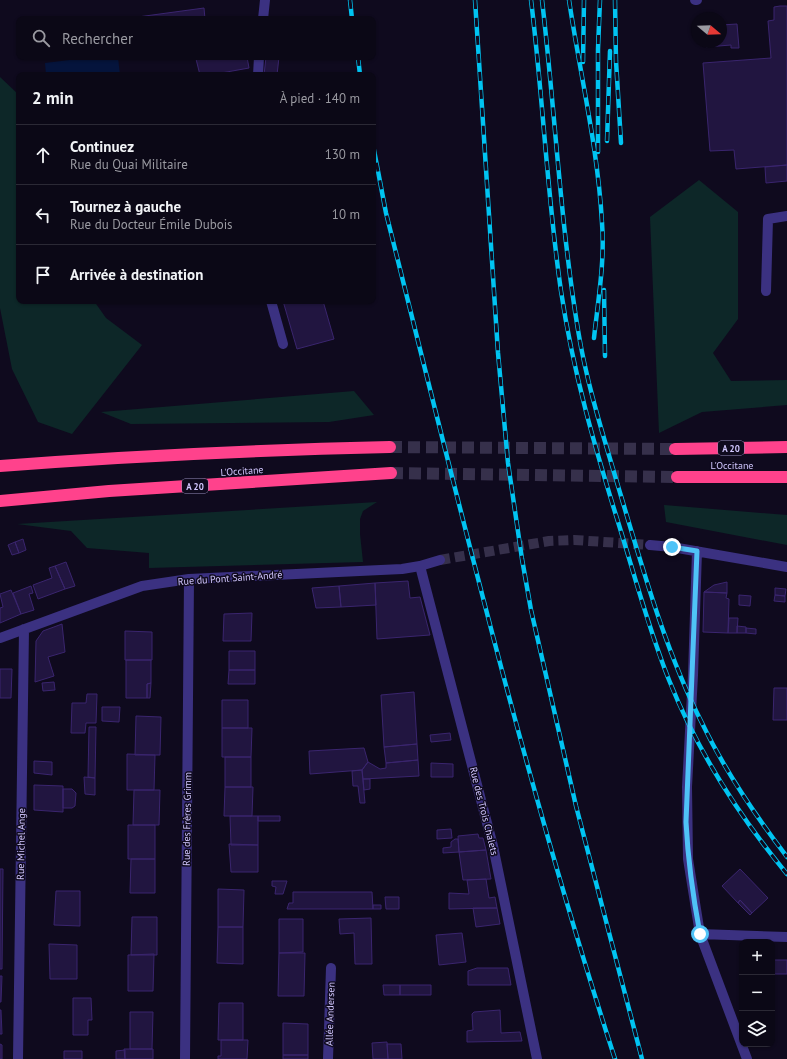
<!DOCTYPE html>
<html lang="fr">
<meta charset="utf-8">
<style>
:root{--surface:#0b0816;--page:#14111f;--text:#f1f3f6;--muted:#9a9aa1;--line:#2b2935}
body{margin:0;font-family:"PT Sans",sans-serif;background:var(--page);color:var(--text)}
.controls{position:absolute;right:12px;bottom:12px;display:grid;overflow:hidden;border-radius:8px;box-shadow:0 1px 3px #0004}
.controls button{width:36px;height:36px;display:grid;place-items:center;padding:0;border:0;border-bottom:1px solid var(--line);background:var(--surface);color:var(--text);font:20px sans-serif}
.compass{position:absolute;left:691px;top:12px;width:36px;height:36px;border-radius:50%;background:var(--surface);box-shadow:0 1px 3px #0004;rotate:109deg}
.stop{position:absolute;width:12px;height:12px;margin:-9px;border:3px solid #4fc3f7;border-radius:50%;background:#fff}
.stop.end{background:#4fc3f7;border-color:#fff;box-shadow:0 1px 4px #0008}
.list{margin:0;padding:0;list-style:none}
h2{display:flex;justify-content:space-between;align-items:center;height:52px;margin:0;padding:0 16px;font-size:17px}
h2 small{font-size:13px;font-weight:400;color:var(--muted)}
.list li{display:grid;grid-template-columns:26px 1fr auto;gap:12px;align-items:center;box-sizing:border-box;height:60px;padding:0 16px;border-top:1px solid var(--line)}
.list b{display:block;font-size:15px;white-space:nowrap}
.list p{margin:0;font-size:13px;white-space:nowrap;color:var(--muted)}
.list em{font-size:13px;font-style:normal;color:var(--muted)}
.icon{flex:none;width:22px;height:22px;fill:none;stroke:currentColor;stroke-width:2;stroke-linecap:round;stroke-linejoin:round}
.map{position:relative;flex:none;width:787px;height:1059px;overflow:hidden}
.search{position:absolute;background:var(--surface);box-shadow:0 1px 3px #0004;left:16px;top:16px;width:360px;height:44px;display:flex;align-items:center;gap:10px;box-sizing:border-box;padding:0 14px;border-radius:8px;color:var(--muted);font-size:15px}
.panel{position:absolute;background:var(--surface);box-shadow:0 1px 3px #0004;left:16px;top:72px;width:360px;height:232px;border-radius:8px}
.map>svg:first-child{display:block}
.green{fill:#0d2728}
.water{fill:#05143c}
.building{fill:#211540;stroke:#3a256e}
.lines{fill:none;stroke-linecap:round;stroke-linejoin:round}
.minor-tunnel{stroke:#36304b;stroke-width:10;stroke-dasharray:10 5;stroke-linecap:butt}
.motorway-tunnel{stroke:#36304b;stroke-width:12;stroke-dasharray:12 6;stroke-linecap:butt}
.minor{stroke:#3b3181;stroke-width:10}
.motorway{stroke:#ff428c;stroke-width:12}
.rail-casing{stroke:#00c4f2;stroke-width:4.5}
.rail{stroke:#0f0a1e;stroke-width:3;stroke-dasharray:9;stroke-linecap:butt}
.route{stroke:#4fc3f7;stroke-width:5}
.labels{text-anchor:middle;dominant-baseline:central;stroke-width:3;stroke-linejoin:round;paint-order:stroke}
.shield{fill:#0f0a1e;stroke:#988ebc;stroke-width:1}
.shield-label{font-size:9px;font-weight:bold;fill:#d2c7ff}
.street-label{font-size:10px;fill:#d2c7ff;stroke:#0f0a1e}
</style>
<div class="map">
<svg width="787" height="1059" viewBox="0 0 787 1059">
<rect width="100%" height="100%" fill="#0f0a1e"/>
<path class="green" d="M0 77 19 95V301H94L106 318 142 345 72 434 38 422 12 369 0 308Z
M699 180 738 212V319L713 353 731 381 787 380V405L702 412 659 433 650 217Z
M354 391 374 415 329 422 131 424 101 412Z
M377 502 363 511 360 519V534L363 562 149 568V553L87 548 71 531 17 524Z
M664 505 787 515V545L666 522Z"/>
<path class="water" d="M93 57H118L120 75H46L45 63Z"/>
<path class="building" d="M780 6H787V165L736 169 734 150 710 151 703 63 771 58 768 21 774 20V7Z
M204 8 205 19H123Z
M737 24 739 48H731V45L706 47V42H721V25Z
M210 57H247L249 68 210 75H200L196 59Z
M266 57H279L277 75H264Z
M787 165V181L766 183 765 167Z
M283 301H323L334 339 297 349Z
M23 539 26 550 19 553 15 542Z
M15 542 19 553 12 555 8 545Z
M66 562 75 586 65 589 55 566Z
M55 566 65 589 38 599 33 585 52 578 49 568Z
M408 581 410 598 420 597 430 635 377 639 375 583Z
M727 582V593L704 592 714 585Z
M375 583 376 605 341 607 339 586Z
M31 586 33 593 29 594 34 610 21 614 13 593Z
M339 586 341 607 316 608 312 588Z
M775 588 786 589 785 596 775 595Z
M11 590 21 614 0 623V608L3 607 0 594Z
M704 592 727 593 726 598 729 599 728 633 703 632Z
M739 595 751 596 750 606 739 605Z
M775 595 785 596V602L774 601Z
M252 613 251 641H223L224 614Z
M729 618H738L737 633H728Z
M62 624 65 652 48 657 54 676 35 682 36 641 43 631Z
M737 626 746 627V633H737Z
M746 628 756 629V634L746 633Z
M125 631 152 632V660H125Z
M229 651H255V670H229Z
M126 660H151V683L147 684V698H126Z
M0 669H12L11 698H0Z
M229 670H255V684H228Z
M54 682 55 690 43 691 42 683Z
M151 683 150 698H147V684Z
M774 688H787V720H773Z
M414 692 417 744 384 747 381 695Z
M87 694H97L96 723H86L85 733H71L72 703H86Z
M222 700H248V728H222Z
M102 707H120L119 722 102 721Z
M136 716 161 717 160 755H135Z
M89 727H96L95 778 88 777Z
M222 728H252L251 757H222Z
M450 733 451 740 431 742 430 735Z
M417 744 418 760 386 763 384 747Z
M364 748 368 762 362 770 310 774 309 751Z
M127 754 155 755 154 790H127Z
M225 757H251V787H225Z
M418 760 419 776 363 779 362 770 368 762 380 769 386 768V763Z
M34 761 52 762V775L34 773Z
M431 763 453 764V777H431Z
M362 770 365 803H360L358 786H353L352 771Z
M84 777 95 778V795L85 794Z
M363 779H370V789L364 790Z
M34 785 63 786V812L34 810Z
M225 787H253L252 816H224Z
M63 789H72L76 793 75 806 72 808H63Z
M134 790H160L159 825H133Z
M230 816H258V845H231Z
M258 816H280V821H258Z
M128 825H155V859H128Z
M451 829 452 838 437 839V830Z
M478 834 479 838H483L486 850 459 852 458 836Z
M455 839H458L459 852 443 853V848L451 847V842Z
M229 844 258 845V872H231Z
M486 850 491 879 463 880 459 852Z
M131 859H155V893H130Z
M0 869H3L2 969H0Z
M740 869 768 898 752 913 740 900 738 903 722 886Z
M486 879 489 898 495 897 497 908 449 909V893L469 894 467 880Z
M272 881H287L283 894H275L276 887 272 886Z
M218 889 244 890 243 927H218Z
M56 891H80V926L54 925Z
M293 892H372L373 909H287L289 903H293Z
M385 897H399V909H386Z
M740 900 752 913 750 915 738 903Z
M373 905H381V909H373Z
M473 908H497L500 924 476 927Z
M132 917H157V955H131Z
M371 918 372 964H355L354 933 340 934 339 919Z
M279 919H303V952L279 953Z
M218 927H243V964L217 963Z
M462 933 466 962 439 965 436 935Z
M49 944 77 945V979H50Z
M279 953H305L304 996H278Z
M154 954 153 991H128V955Z
M772 960H787V974H772Z
M477 968H508L511 985H468V971Z
M0 976H2L1 1002H0Z
M383 985H400V995H384Z
M400 985H431V995H400Z
M73 998H91L92 1020H88V1035H73Z
M219 1003H243V1040H218Z
M0 1010H1L2 1034H0Z
M500 1010 501 1033 520 1032 522 1041 467 1042V1031L473 1030 472 1014 474 1012Z
M130 1012H153L152 1049H130Z
M283 1023 308 1024V1055H283Z
M221 1040H248L247 1059H218V1056H221Z
M387 1042 388 1059H373L372 1043Z
M0 1044 2 1045V1059H0Z
M387 1044H401L402 1059H388Z
M124 1049H153V1059H125Z
M125 1050V1059H116V1051Z
M64 1051H82V1059H64Z
M283 1055H308V1059H283Z"/>
<g class="lines">
<path class="minor-tunnel" d="M440 560 549 541 574 540 650 545"/>
<path class="motorway-tunnel" d="M390 447 675 449
M391 473 677 477"/>
<path class="minor" d="M695 0H697
M263 19 265 0
M258 75 259 57
M766 291 768 219 787 216
M271 301 283 344
M650 545 672 547 787 567
M697 551 693 675 687 787 688 859 700 934 747 1059
M420 566 493 846 537 1059
M0 638 142 586 189 579 402 569 420 566 440 560
M700 934 787 937
M18 1059 24 629
M185 1059 189 579
M328 1059 331 968"/>
<path class="motorway" d="M675 449 787 447
M0 466C130 456 260 450 390 447
M677 477H787
M0 501 109 491 391 473"/>
<defs>
<path id="rail" d="M350 0 352 19
M475 0 498 353 508 463 522 559 531 610 576 806 642 1059
M531 0C543 97 547 195 561 291 573 372 595 448 619 525 635 577 649 630 669 680 697 750 739 816 787 874
M542 0C555 110 560 221 578 330 587 386 605 441 621 496 644 573 666 652 702 723 725 771 755 815 787 857
M569 0C580 74 598 148 602 223 605 261 598 301 594 338
M615 0 616 61 621 143
M358 57 360 75
M583 62 584 0
M607 141 610 51
M373 145 386 213C457 496 525 781 615 1059
M598 152V49L600 0
M604 290 605 356"/>
</defs>
<use href="#rail" class="rail-casing"/>
<use href="#rail" class="rail"/>
</g>
<g class="lines">
<path class="route" d="M672 547 697 551 686 822C688 861 693 897 700 934"/>
</g>
<g class="labels">
<g class="shield">
<rect x="718" y="441" width="26" height="14" rx="3"/>
<rect x="182" y="479" width="26" height="14" rx="3"/>
</g>
<g class="shield-label">
<text x="731" y="448">A 20</text>
<text x="195" y="486">A 20</text>
</g>
<g class="street-label">
<text x="732" y="465">L'Occitane</text>
<text transform="translate(242 471) rotate(-4)">L'Occitane</text>
<text transform="translate(230 578) rotate(-4)">Rue du Pont Saint-André</text>
<text transform="translate(484 811) rotate(76)">Rue des Trois Chalets</text>
<text transform="translate(187 819) rotate(-89)">Rue des Frères Grimm</text>
<text transform="translate(21 844) rotate(-89)">Rue Michel Ange</text>
<text transform="translate(330 1014) rotate(-88)">Allée Andersen</text>
</g>
</g>
</svg>
<div class="controls">
<button>+</button>
<button>−</button>
<button><svg class="icon" aria-label="layers" viewBox="0 0 24 24"><path d="M12 4l9 5-9 5-9-5zM3 14l9 5 9-5"/></svg></button>
</div>
<svg class="compass" viewBox="-18 -18 36 36"><path d="M0-13l5 13h-10z" fill="#e53935"/><path d="M0 13l5-13h-10z" fill="#9a9aa1"/></svg>
<div class="stop" style="left:700px;top:934px"></div>
<div class="stop end" style="left:672px;top:547px"></div>
<div class="search"><svg class="icon" aria-label="search" viewBox="0 0 24 24"><circle cx="10" cy="10" r="6"/><path d="M15 15l6 6"/></svg>Rechercher</div>
<section class="panel">
<h2>2 min<small>À pied · 140 m</small></h2>
<ul class="list">
<li><svg class="icon" aria-label="ahead" viewBox="0 0 24 24"><path d="M12 20V5M6 11l6-6 6 6"/></svg><div><b>Continuez</b><p>Rue du Quai Militaire</p></div><em>130 m</em></li>
<li><svg class="icon" aria-label="left" viewBox="0 0 24 24"><path d="M17 20v-9H6M10 6l-5 5 5 5"/></svg><div><b>Tournez à gauche</b><p>Rue du Docteur Émile Dubois</p></div><em>10 m</em></li>
<li><svg class="icon" aria-label="arrive" viewBox="0 0 24 24"><path d="M6 21V4h12l-3 4 3 4H6"/></svg><div><b>Arrivée à destination</b></div></li>
</ul>
</section>
</div>
